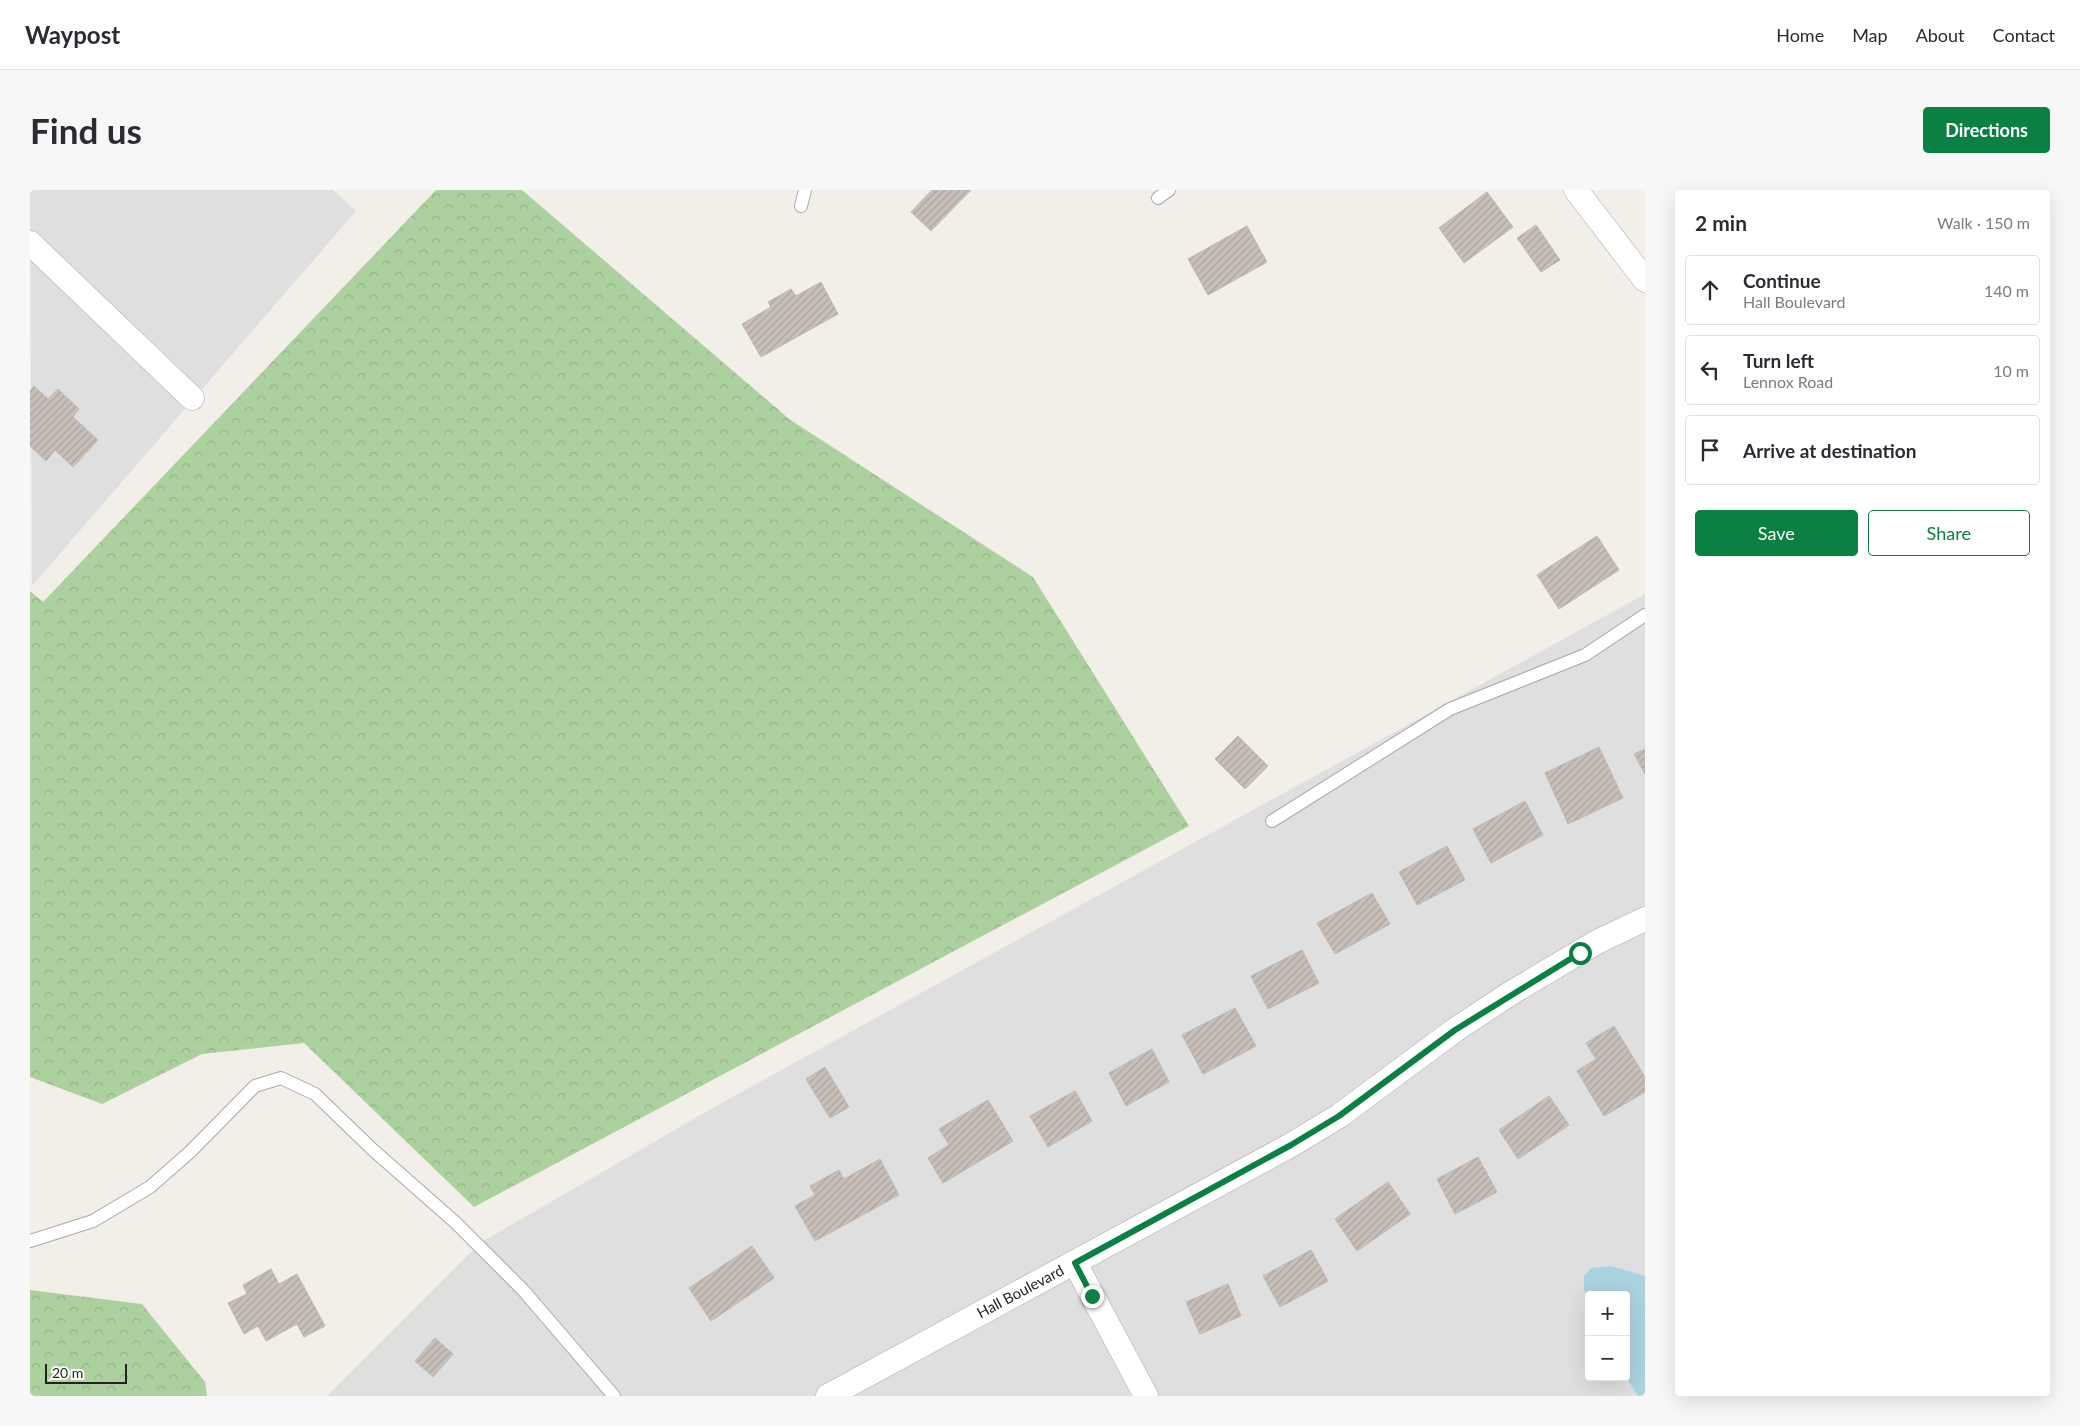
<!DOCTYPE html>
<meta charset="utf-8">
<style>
:root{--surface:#fff;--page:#f7f7f7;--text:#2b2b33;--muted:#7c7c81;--line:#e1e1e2;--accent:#0b8043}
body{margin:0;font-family:Lato,sans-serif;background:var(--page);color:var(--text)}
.controls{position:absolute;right:15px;bottom:15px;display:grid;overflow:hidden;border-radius:5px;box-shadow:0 5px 20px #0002}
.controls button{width:45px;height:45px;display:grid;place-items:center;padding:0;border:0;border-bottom:1px solid var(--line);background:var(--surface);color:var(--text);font:25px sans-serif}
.scale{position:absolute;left:15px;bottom:12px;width:82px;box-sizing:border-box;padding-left:5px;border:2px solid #222;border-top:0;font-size:14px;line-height:18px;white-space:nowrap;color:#222;-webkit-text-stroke:4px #fff;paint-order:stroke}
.stop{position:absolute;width:15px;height:15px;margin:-11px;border:4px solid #0b8043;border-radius:50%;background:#fff}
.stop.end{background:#0b8043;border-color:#fff;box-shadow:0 1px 5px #0008}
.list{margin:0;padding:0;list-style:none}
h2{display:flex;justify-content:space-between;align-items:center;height:65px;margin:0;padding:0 20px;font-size:21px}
h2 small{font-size:16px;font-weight:400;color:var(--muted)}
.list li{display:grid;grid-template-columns:32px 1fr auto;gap:15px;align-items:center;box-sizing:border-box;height:70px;margin:0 10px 10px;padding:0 10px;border:1px solid var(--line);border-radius:5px}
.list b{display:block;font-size:19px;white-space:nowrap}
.list p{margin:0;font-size:16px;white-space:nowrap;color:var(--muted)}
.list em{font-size:16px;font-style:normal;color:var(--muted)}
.actions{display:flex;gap:10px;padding:15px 20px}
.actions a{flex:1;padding:11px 0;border:1px solid var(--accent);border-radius:5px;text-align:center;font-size:18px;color:var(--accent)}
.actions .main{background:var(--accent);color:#fff}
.icon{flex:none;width:28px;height:28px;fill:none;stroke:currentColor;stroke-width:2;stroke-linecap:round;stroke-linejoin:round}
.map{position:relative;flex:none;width:1615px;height:1206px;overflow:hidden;border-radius:5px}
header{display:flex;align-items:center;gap:30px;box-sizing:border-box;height:70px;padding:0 25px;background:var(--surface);border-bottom:1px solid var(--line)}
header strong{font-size:24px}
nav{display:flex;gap:28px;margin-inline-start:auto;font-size:18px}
.intro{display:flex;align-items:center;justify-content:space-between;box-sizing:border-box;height:120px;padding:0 30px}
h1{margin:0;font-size:35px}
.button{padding:12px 22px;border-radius:5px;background:var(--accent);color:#fff;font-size:18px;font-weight:700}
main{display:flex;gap:30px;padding:0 30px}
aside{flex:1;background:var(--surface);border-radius:5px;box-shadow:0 5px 20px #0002}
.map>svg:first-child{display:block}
.residential{fill:#e0dfdf;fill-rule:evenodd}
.forest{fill:url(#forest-crowns)}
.water{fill:#aad3df}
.building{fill:url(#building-hatch);stroke:#c4b6ab}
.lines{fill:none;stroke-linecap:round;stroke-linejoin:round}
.service-casing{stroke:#a9a9a9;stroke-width:14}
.minor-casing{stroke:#a9a9a9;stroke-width:25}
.service{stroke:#fff;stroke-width:12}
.minor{stroke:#fff;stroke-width:24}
.route{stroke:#0b8043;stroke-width:6}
.labels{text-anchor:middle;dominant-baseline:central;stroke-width:4.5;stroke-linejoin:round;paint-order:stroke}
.street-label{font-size:15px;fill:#222;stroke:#fff}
</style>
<header>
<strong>Waypost</strong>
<nav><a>Home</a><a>Map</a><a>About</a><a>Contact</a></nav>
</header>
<div class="intro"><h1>Find us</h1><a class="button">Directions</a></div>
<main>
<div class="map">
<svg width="1615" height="1206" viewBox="0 0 1615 1206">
<defs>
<pattern id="forest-crowns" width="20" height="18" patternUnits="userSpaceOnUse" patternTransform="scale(1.25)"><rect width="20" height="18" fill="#add19e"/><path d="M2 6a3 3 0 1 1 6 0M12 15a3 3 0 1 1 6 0" fill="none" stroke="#95b388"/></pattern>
<pattern id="building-hatch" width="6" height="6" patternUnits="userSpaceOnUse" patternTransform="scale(1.25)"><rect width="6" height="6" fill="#c7bfb8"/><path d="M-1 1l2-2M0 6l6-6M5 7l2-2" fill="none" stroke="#aba49e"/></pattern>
</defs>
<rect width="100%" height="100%" fill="#f2efe9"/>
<path class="residential" d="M0 0H303L326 21 2 396Z
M1615 404V1206H297L450 1053 686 916ZM1559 1105H1596V1187H1559Z"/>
<path class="forest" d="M406 0H492L759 229 1003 387 1159 636 444 1017 274 853 172 864 72 914 0 887V401L13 412Z
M0 1100 112 1114 175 1192 177 1206H0Z"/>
<path class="water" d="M1581 1076 1615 1086V1206H1608L1596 1187V1105H1559V1113L1554 1100V1086L1561 1078Z"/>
<path class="building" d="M902 0H941L901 41 881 22Z
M1457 2 1483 37 1434 73 1409 38Z
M1506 35 1530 70 1511 82 1487 48Z
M1217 36 1237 72 1178 105 1158 69Z
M791 92 808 124 731 167 712 134 741 117 738 112 761 99 766 106Z
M4 196 18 209 28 199 49 219 43 227 68 250 43 277 25 260 16 271 0 256V201Z
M1567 346 1589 380 1529 419 1507 385Z
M1208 546 1238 576 1215 599 1185 569Z
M1569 557 1593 608 1538 634 1515 583Z
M1615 559V584L1604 564Z
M1495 611 1513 645 1461 673 1443 639Z
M1417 656 1435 690 1387 715 1369 682Z
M1342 703 1360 734 1305 764 1287 733Z
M1272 760 1289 793 1238 819 1221 786Z
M1205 818 1226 856 1173 884 1152 845Z
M1584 836 1615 887V902L1574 926 1547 881 1566 869 1556 853Z
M1122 859 1139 892 1096 916 1079 883Z
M795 877 819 917 800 928 776 889Z
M1045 901 1062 931 1018 957 1000 926Z
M1519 906 1539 935 1488 969 1469 940Z
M958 910 983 951 913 993 898 968 919 955 909 939Z
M1448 967 1467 1002 1425 1024 1407 989Z
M850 969 869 1005 785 1051 765 1016 785 1005 780 996 809 980 814 989Z
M1358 992 1380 1024 1327 1061 1305 1029Z
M722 1056 744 1088 681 1131 659 1098Z
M1281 1060 1298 1091 1250 1117 1233 1086Z
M241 1079 249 1094 267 1084 295 1136 274 1147 267 1134 236 1151 228 1136 214 1144 198 1113 217 1104 213 1095Z
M1198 1094 1211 1126 1170 1144 1156 1112Z
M405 1148 423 1164 403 1187 385 1171Z"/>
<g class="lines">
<defs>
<path id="service" d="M1128 8 1139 0
M771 16 775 0
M1242 631 1420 519 1555 465 1615 425
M0 1051 63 1031 120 997 161 961 225 896 251 888 285 904 342 959 426 1033 493 1100 584 1206"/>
<path id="minor" d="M1546 0 1615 90
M0 53 162 208
M1045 1073 1116 1206
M798 1206 1261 955 1309 926 1425 840 1481 803 1567 752 1615 729"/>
</defs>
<use href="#service" class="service-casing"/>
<use href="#minor" class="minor-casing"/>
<use href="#service" class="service"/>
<use href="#minor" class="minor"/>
</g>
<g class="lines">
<path class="route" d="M1062 1106 1045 1073 1261 955 1309 926 1425 840 1550 763"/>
</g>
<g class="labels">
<g class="street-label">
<text transform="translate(990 1101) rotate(-28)">Hall Boulevard</text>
</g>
</g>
</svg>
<div class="controls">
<button>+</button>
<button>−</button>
</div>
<div class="scale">20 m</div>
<div class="stop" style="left:1550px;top:763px"></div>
<div class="stop end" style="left:1062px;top:1106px"></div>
</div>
<aside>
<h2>2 min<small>Walk · 150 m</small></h2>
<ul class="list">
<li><svg class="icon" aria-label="ahead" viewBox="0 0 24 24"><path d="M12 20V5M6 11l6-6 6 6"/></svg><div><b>Continue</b><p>Hall Boulevard</p></div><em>140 m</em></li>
<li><svg class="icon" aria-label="left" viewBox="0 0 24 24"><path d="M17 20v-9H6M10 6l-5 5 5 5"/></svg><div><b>Turn left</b><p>Lennox Road</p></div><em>10 m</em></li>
<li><svg class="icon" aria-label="arrive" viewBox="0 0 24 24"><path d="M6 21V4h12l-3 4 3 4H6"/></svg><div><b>Arrive at destination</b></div></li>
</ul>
<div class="actions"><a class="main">Save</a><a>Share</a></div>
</aside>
</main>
